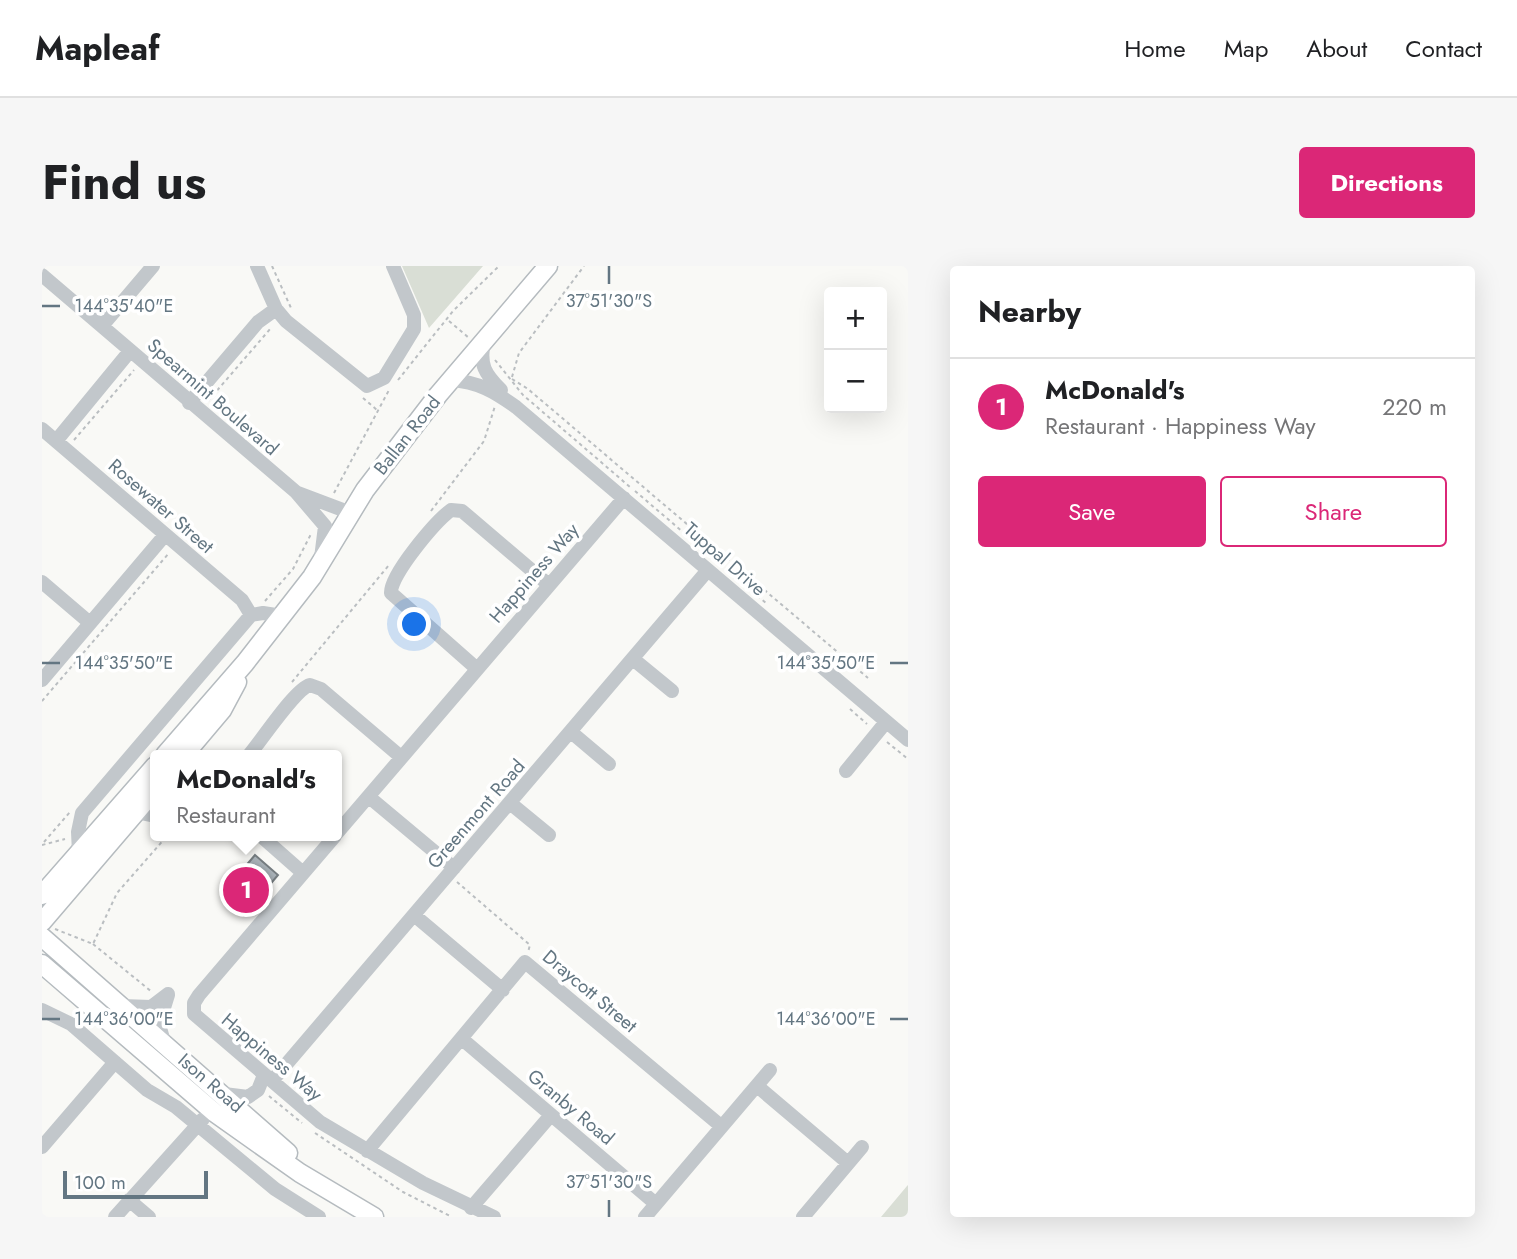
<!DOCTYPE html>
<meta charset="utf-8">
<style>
:root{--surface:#fff;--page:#f6f6f6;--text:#202124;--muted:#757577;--line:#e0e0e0;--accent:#db2777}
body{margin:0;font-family:Jost,sans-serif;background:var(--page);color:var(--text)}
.controls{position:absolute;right:21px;top:21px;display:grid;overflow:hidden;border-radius:7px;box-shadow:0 7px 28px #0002}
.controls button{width:63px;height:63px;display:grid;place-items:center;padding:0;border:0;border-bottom:2px solid var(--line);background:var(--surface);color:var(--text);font:35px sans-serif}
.scale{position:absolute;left:21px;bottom:18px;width:145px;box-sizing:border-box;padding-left:7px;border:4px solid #637682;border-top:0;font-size:19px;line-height:24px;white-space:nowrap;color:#637682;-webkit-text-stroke:5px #fff;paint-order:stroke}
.you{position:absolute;left:373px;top:359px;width:24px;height:24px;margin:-18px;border:5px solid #fff;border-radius:50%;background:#1a73e8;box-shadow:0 0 0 10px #1a73e833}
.badge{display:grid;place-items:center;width:46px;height:46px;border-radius:50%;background:var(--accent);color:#fff;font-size:23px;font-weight:700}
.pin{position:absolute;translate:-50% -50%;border:4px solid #fff;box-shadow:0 2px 7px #0006}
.popup{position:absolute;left:108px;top:484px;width:192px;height:91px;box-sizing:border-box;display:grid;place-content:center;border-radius:7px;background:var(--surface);filter:drop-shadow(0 2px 5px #0005);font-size:23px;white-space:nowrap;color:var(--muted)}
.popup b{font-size:26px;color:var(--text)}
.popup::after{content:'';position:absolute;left:50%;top:100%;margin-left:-14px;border:14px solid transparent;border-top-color:var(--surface)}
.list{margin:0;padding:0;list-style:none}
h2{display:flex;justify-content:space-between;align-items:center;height:91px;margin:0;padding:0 28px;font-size:30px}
h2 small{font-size:23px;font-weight:400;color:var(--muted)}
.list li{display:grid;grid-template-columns:46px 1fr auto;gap:21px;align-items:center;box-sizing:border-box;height:98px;padding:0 28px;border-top:2px solid var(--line)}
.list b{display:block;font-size:26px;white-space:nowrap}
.list p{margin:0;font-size:23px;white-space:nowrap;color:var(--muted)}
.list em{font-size:23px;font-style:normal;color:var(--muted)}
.actions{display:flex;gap:14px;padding:21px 28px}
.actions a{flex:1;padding:16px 0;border:2px solid var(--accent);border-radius:7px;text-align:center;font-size:24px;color:var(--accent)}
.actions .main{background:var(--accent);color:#fff}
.map{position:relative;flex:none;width:866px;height:951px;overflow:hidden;border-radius:7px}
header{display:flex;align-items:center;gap:42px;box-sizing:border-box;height:98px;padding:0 35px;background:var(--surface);border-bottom:2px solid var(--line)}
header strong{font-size:33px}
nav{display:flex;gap:38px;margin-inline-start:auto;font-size:24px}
.intro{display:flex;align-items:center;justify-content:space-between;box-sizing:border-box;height:168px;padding:0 42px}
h1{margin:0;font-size:49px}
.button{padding:18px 32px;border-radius:7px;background:var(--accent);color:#fff;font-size:24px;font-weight:700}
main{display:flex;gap:42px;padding:0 42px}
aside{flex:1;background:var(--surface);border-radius:7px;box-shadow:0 7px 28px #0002}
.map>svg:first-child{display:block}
.green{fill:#d9ded5}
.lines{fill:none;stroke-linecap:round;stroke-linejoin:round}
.major-casing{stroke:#b5bbbf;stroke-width:21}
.path{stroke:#babec1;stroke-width:2;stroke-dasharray:3.5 3.5;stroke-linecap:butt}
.minor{stroke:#c2c7cb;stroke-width:14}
.major{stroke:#fff;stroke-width:18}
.wall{fill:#91999e}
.shaded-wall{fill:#767d81}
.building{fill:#a9b2b8;stroke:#767d81;stroke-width:2}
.ticks{fill:none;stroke:#637682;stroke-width:2.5}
.labels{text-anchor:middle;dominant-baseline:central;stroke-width:7;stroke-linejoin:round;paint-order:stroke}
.street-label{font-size:19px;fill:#637682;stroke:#fff}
.ticks-label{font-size:18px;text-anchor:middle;fill:#637682;stroke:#fff;stroke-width:7;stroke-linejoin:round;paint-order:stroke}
</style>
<header>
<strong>Mapleaf</strong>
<nav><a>Home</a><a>Map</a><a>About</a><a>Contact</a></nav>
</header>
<div class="intro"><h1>Find us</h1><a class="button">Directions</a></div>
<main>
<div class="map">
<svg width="866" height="951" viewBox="0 0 866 951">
<rect width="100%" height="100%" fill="#f9f9f6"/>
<path class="green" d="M360 0H441L387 62Z
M866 919V951H839L865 920Z"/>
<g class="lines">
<defs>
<path id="major" d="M123 489 203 397 270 311 323 224 396 129 506 0
M142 489 180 444 195 416
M0 629 113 500
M0 656 113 524
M0 671 246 887
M0 698 173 847 258 907 332 951"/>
</defs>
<use href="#major" class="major-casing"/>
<path class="path" d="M230 0 249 42
M407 55 427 72
M453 94 481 129 588 221
M470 111 477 87 542 0
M470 113 486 123 826 412
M356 114 411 45 457 0
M321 132 335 144
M166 135 229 62
M32 174 92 104
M593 225 724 337
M292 227 347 124
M389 245 442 175 453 140
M223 335 251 303 269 268
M250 416 347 299
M0 435 127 287
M808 443 825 458
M845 476 866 493
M2 576 28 546
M0 579 23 573
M415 616 488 679 486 686
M13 663 51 678 75 627 125 570
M51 678 110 726
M227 830 260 857
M273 867 361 926 410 951"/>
<path class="minor" d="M215 0 234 43 244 55 325 120 342 112 372 63V49L351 0
M0 9 254 226 283 260 279 292
M60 60 111 0
M442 75C437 99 443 108 459 124
M409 114C436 116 452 125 474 141L866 474
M147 137 216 56 234 43
M0 163 200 334 209 349
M14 175 88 85
M256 227 309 247
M0 316 48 357
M591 393 630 425
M434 402 349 327C348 309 393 256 409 244L420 245 507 319
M0 414 123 269
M529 466 567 498
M207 489C220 474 253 423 268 419L279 423 359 491
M804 505 844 456
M327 531 412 602
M468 537 507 569
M94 546 113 550
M295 567 582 232
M219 570 261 607
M293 570 157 729 152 737V748L278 856 381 917 452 951
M37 587 36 566 40 547 209 349 221 347 240 350
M372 649 461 724
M80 740 109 741 126 728
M0 744 29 758 105 824 134 841 233 923 277 951
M420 773 614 938
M122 776 117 758 126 729
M230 815 666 304
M715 820 806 897
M182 828 206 831 216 824 222 809
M0 881 73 796
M325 885 483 696 679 860
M87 934 107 951
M429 942 509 849
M73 951 161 853
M603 951 728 804
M761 951 820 881"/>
<use href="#major" class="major"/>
</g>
<path class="wall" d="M229 618 202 651 178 631 185 622Z"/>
<path class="shaded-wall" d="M236 609 229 618 202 651 208 642Z"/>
<path class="building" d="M213 589 236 609 208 642 185 622Z"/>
<path class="ticks" d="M567 0V18M0 40H18M0 397H18M848 397H866M0 753H18M848 753H866M567 934V951"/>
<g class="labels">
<g class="street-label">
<text transform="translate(171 131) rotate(41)">Spearmint Boulevard</text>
<text transform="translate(365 169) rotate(-52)">Ballan Road</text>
<text transform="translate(119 240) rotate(41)">Rosewater Street</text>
<text transform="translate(683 293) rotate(41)">Tuppal Drive</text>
<text transform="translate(492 307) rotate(-49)">Happiness Way</text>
<text transform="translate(434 548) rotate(-49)">Greenmont Road</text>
<text transform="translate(548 725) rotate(40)">Draycott Street</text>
<text transform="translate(230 791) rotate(40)">Happiness Way</text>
<text transform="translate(169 817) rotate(41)">Ison Road</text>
<text transform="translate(529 841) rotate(40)">Granby Road</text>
</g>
</g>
<g class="ticks-label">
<text x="567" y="41">37°51'30"S</text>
<text x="82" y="46">144°35'40"E</text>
<text x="784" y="403">144°35'50"E</text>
<text x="82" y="403">144°35'50"E</text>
<text x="82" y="759">144°36'00"E</text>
<text x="784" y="759">144°36'00"E</text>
<text x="567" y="922">37°51'30"S</text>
</g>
</svg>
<div class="controls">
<button>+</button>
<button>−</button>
</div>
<div class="scale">100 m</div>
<div class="you"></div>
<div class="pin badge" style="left:204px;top:624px">1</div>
<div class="popup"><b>McDonald's</b>Restaurant</div>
</div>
<aside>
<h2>Nearby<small></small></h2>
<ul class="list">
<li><span class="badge">1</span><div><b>McDonald's</b><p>Restaurant · Happiness Way</p></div><em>220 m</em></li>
</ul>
<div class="actions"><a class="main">Save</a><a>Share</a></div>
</aside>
</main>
